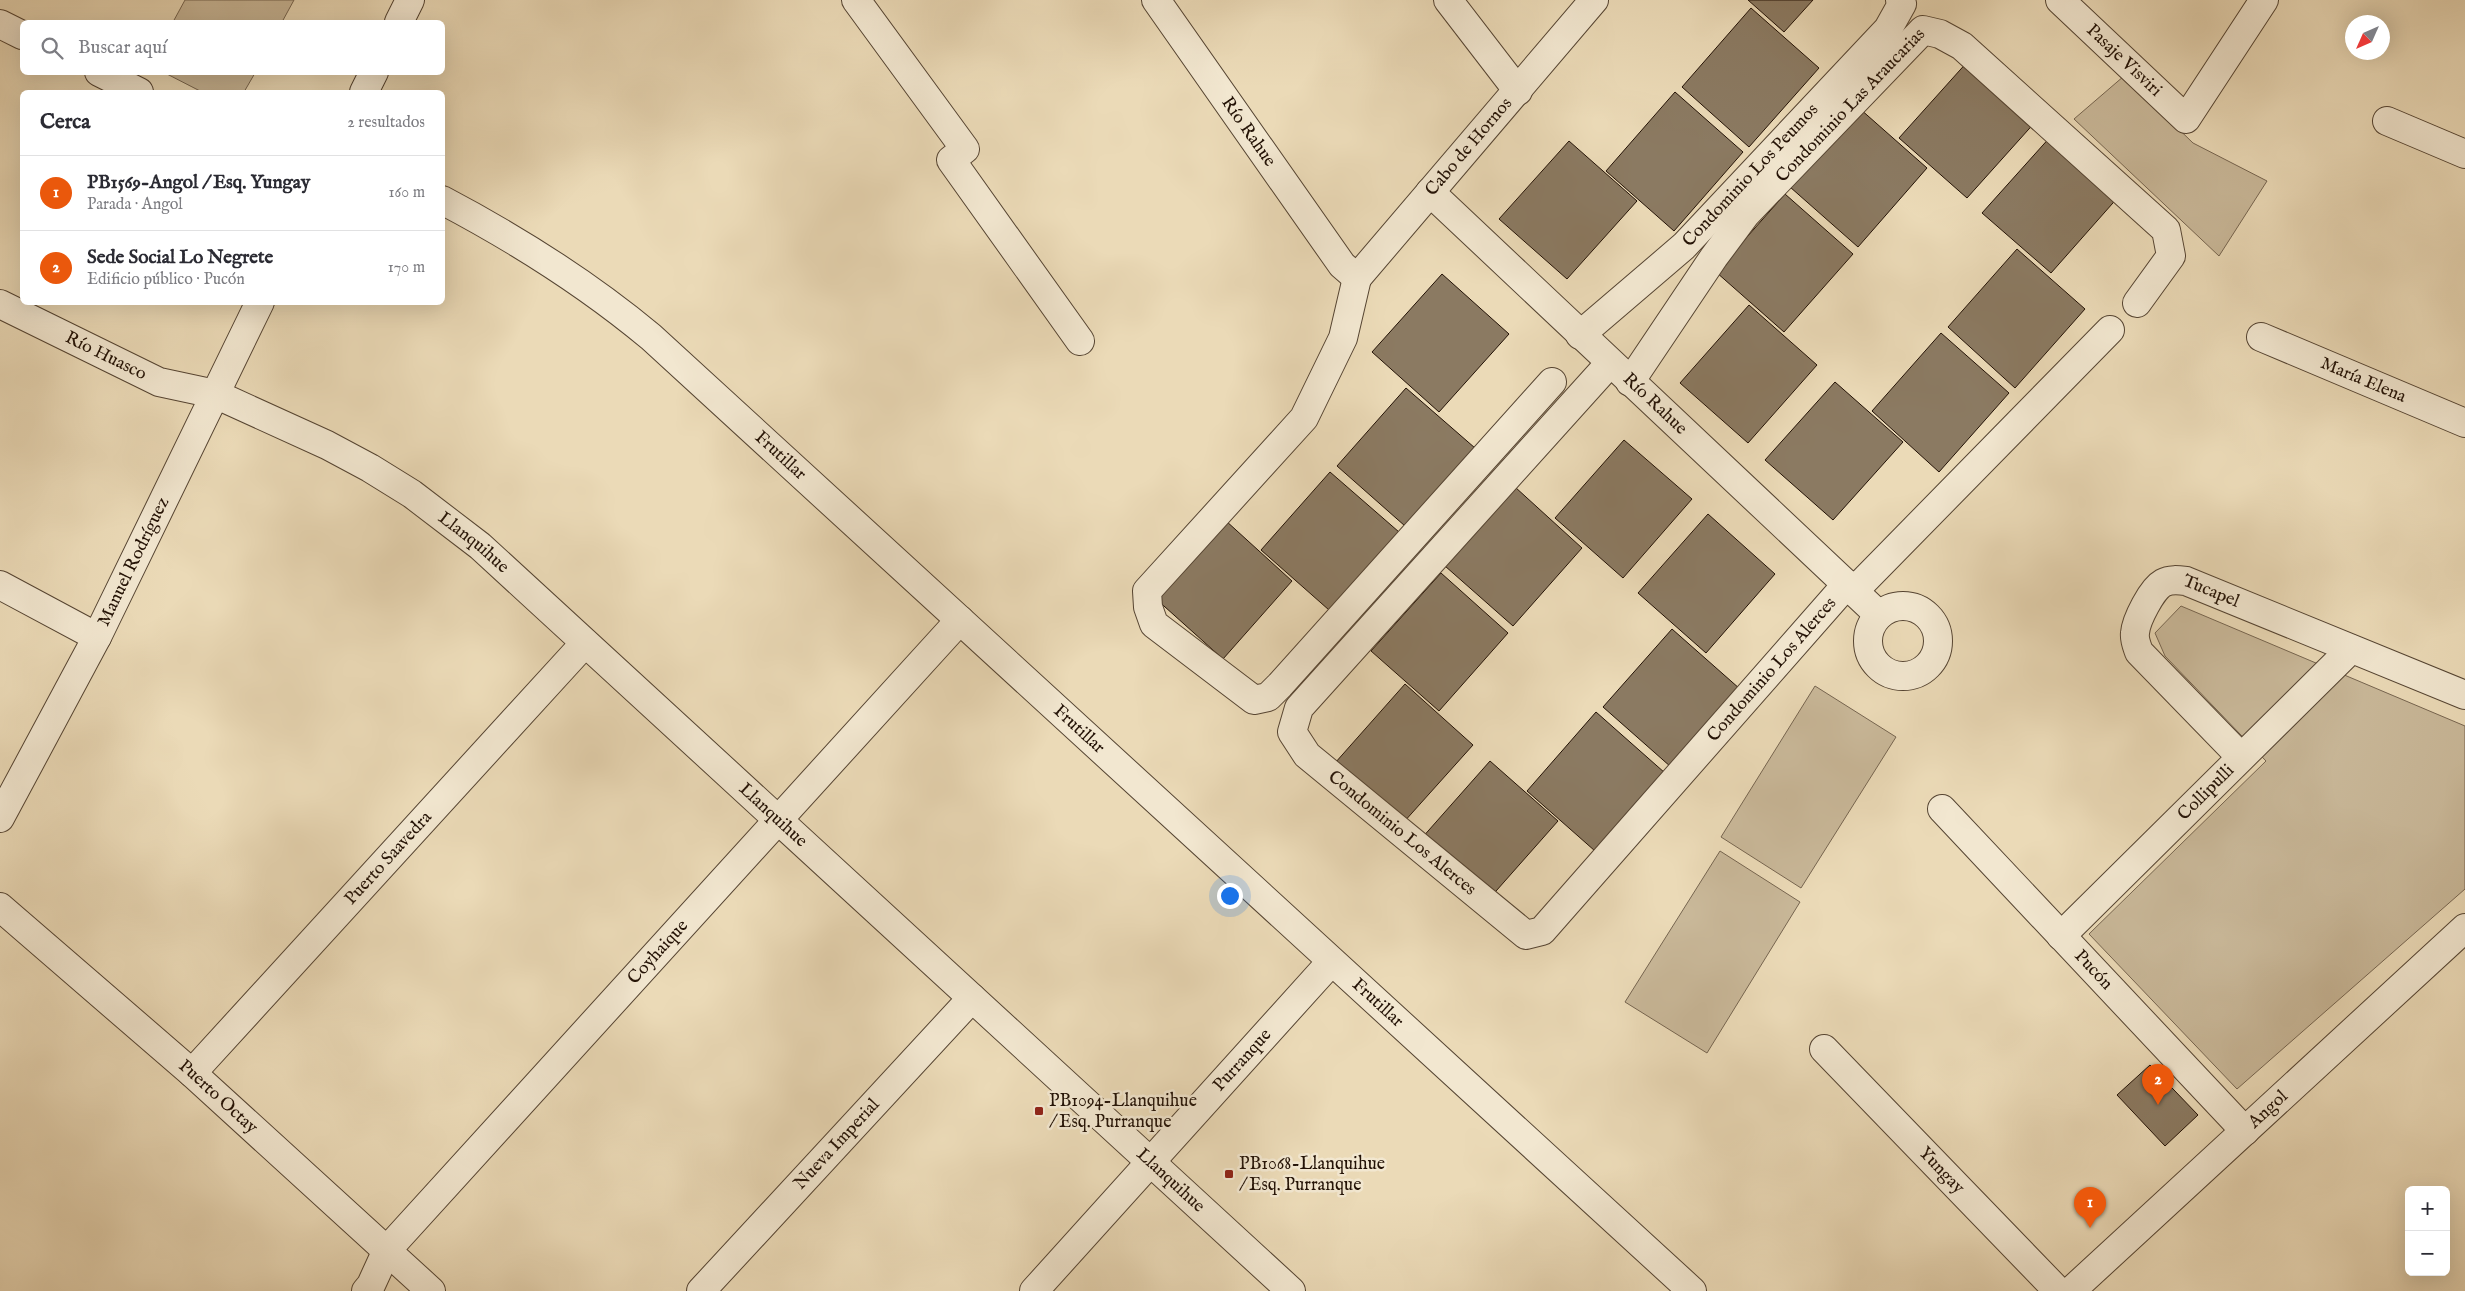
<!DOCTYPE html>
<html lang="es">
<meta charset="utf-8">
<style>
:root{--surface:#fff;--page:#f2f2f3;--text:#2b2b33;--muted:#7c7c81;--line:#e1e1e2;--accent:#ea580c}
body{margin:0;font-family:"IM FELL English",serif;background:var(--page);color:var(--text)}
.controls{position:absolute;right:15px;bottom:15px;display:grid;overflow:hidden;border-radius:8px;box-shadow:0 5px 20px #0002}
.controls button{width:45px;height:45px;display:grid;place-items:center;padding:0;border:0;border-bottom:1px solid var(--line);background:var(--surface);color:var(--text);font:25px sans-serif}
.compass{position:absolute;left:2345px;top:15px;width:45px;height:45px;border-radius:50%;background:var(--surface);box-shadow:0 5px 20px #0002;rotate:225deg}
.you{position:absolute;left:1229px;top:895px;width:18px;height:18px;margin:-12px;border:4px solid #fff;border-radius:50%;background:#1a73e8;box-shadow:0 0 0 8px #1a73e833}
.badge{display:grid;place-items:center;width:32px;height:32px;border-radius:50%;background:var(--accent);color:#fff;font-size:16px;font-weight:700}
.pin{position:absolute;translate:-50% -41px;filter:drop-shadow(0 1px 2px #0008)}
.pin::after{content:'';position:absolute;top:26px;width:18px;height:15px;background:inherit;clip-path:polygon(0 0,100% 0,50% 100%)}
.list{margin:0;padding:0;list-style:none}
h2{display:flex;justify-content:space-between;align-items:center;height:65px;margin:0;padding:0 20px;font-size:21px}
h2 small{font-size:16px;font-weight:400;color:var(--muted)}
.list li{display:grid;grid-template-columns:32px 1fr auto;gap:15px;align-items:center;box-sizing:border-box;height:75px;padding:0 20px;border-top:1px solid var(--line)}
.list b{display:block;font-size:19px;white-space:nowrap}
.list p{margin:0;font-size:16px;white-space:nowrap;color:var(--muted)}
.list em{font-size:16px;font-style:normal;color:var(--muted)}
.icon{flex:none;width:28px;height:28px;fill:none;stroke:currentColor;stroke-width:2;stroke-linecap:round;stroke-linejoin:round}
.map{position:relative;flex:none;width:2465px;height:1291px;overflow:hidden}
.search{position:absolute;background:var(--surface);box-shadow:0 5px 20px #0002;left:20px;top:20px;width:425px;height:55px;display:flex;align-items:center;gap:12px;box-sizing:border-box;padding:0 18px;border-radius:8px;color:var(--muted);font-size:19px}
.panel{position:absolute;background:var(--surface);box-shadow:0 5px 20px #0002;left:20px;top:90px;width:425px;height:215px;border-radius:8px}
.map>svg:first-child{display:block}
.green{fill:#c9b899;stroke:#766550}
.building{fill:#8b7a62;stroke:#231206}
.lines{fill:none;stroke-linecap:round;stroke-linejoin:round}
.minor-casing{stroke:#554432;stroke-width:30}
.minor{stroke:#f2e7d0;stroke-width:28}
.poi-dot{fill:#8f2418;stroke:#f2e7d0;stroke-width:2}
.labels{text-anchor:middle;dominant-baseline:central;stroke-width:5;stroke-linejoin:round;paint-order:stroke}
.street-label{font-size:18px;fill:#231206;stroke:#f2e7d0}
.poi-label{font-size:18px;fill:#231206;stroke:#f2e7d0;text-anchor:start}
</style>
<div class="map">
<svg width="2465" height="1291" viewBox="0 0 2465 1291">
<rect width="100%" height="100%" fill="#ebdab7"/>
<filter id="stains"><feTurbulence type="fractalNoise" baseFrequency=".004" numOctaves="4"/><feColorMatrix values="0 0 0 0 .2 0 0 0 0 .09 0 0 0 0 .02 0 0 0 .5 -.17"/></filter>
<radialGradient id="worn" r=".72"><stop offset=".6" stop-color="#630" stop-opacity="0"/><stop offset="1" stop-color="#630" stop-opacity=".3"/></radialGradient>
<path class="green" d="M185 0H294L282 22H173Z
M165 73 255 72V73L244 92H202Z
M2124 76 2193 143 2267 181 2219 256 2074 119Z
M2181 606 2465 726V889L2237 1089 2089 934 2266 761 2165 656 2155 633Z
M1815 686 1896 737 1801 888 1721 837Z
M1720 851 1800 902 1707 1053 1625 1002Z"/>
<path class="building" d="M1748 0H1813L1784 32Z
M1751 8 1819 68 1749 147 1682 87Z
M1969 60 2037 120 1967 198 1899 138Z
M1675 92 1743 152 1674 231 1606 171Z
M1859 108 1927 168 1858 247 1790 187Z
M2052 135 2120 195 2051 273 1982 213Z
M1569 141 1637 201 1567 279 1499 219Z
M1785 194 1853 254 1784 332 1716 272Z
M2017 249 2085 309 2015 388 1948 327Z
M1442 274 1509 334 1439 412 1372 352Z
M1749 305 1817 365 1748 443 1680 383Z
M1941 333 2009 393 1939 472 1872 411Z
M1835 382 1903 442 1833 520 1765 460Z
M1406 388 1475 448 1405 526 1337 466Z
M1624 440 1692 499 1623 578 1555 518Z
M1330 472 1399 532 1329 610 1261 550Z
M1515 487 1582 548 1513 626 1445 566Z
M1708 514 1775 574 1706 653 1638 593Z
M1225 520 1292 581 1223 659 1155 598Z
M1441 573 1508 633 1439 711 1371 651Z
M1672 629 1740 689 1671 767 1603 707Z
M1405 684 1473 745 1403 823 1335 763Z
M1596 712 1665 773 1595 851 1527 791Z
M1490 761 1558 821 1489 899 1421 839Z
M2150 1065 2198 1115 2165 1146 2117 1095Z"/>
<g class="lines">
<defs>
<g id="minor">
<path d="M856 0 965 149 951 160 1080 341"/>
<path id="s1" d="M1156 0 1342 265 1357 278 1594 0"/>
<path d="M1448 0 1518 91"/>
<path id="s2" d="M2060 0 2186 119 2264 0"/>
<path d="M399 22 410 0"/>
<path d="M0 24 22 35"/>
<path d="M99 72 139 92"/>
<path d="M364 92 374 72"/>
<path d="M2387 121 2465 154"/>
<path id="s3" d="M1430 192 1879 615"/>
<path id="s4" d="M442 200C518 240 585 282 651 337L1692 1291"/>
<path d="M1357 278 1343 338 1304 418 1147 591 1148 607 1154 624 1254 700 1268 697 1280 685 1552 382"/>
<path id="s5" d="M0 304 159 382 215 394 327 445 370 468 412 494 480 546 1291 1291"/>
<path id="s6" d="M1580 335 1684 246 1888 29 1902 4 1900 0"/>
<path id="s7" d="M2261 337 2465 423"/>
<path id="s8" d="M1610 363 1299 708 1292 732 1307 755 1526 935 1542 931 1847 584"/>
<path id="s9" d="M1630 382 1714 257 1746 214 1923 30 1940 34 1962 46 2166 230 2171 256 2137 303"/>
<path d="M0 585 97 637"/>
<path d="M1854 591 2110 330"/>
<circle cx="1903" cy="641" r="35"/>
<path id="s10" d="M2241 757 2139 652C2137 646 2134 640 2135 633 2136 620 2152 589 2163 583 2170 579 2178 580 2186 581L2465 695"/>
<path id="s11" d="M1942 809 2245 1131"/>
<path id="s12" d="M0 818 97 637 260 302"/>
<path id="s13" d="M0 907 192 1073 431 1291"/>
<path id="s14" d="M2061 936 2351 649"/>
<path id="s15" d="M1824 1049 2058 1291"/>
<path id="s16" d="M192 1073 585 643"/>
<path id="s17" d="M366 1291 371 1285 387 1250 960 620"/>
<path id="s18" d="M701 1291 972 998"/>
<path id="s19" d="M1034 1291 1331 962"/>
<path id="s20" d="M2071 1291 2465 928"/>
</g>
</defs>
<use href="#minor" class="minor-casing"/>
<use href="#minor" class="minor"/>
</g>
<g class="poi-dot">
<rect x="1034" y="1106" width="10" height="10" rx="2.5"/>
<rect x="1224" y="1169" width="10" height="10" rx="2.5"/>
</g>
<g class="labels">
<g class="street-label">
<text stroke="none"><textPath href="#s2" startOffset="88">Pasaje Visviri</textPath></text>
<text stroke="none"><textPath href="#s9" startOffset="355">Condominio Las Araucarias</textPath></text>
<text stroke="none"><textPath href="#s1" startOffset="161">Río Rahue</textPath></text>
<text stroke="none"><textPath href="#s1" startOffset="516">Cabo de Hornos</textPath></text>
<text stroke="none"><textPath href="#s6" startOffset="234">Condominio Los Peumos</textPath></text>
<text stroke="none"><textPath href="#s5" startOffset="118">Río Huasco</textPath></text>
<text stroke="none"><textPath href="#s7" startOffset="111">María Elena</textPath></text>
<text stroke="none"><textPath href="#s3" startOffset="309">Río Rahue</textPath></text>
<text stroke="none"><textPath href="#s4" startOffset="426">Frutillar</textPath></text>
<text stroke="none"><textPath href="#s5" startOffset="534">Llanquihue</textPath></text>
<text stroke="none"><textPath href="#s12" startOffset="289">Manuel Rodríguez</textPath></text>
<text stroke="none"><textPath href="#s10" startOffset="275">Tucapel</textPath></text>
<text stroke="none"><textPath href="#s8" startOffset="1165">Condominio Los Alerces</textPath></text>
<text stroke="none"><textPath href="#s4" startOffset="831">Frutillar</textPath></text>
<text stroke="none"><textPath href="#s14" startOffset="204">Collipulli</textPath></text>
<text stroke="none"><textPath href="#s5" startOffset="939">Llanquihue</textPath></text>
<text stroke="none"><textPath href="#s8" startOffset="640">Condominio Los Alerces</textPath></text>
<text stroke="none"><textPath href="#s16" startOffset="291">Puerto Saavedra</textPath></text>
<text stroke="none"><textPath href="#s17" startOffset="449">Coyhaique</textPath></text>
<text stroke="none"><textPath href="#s11" startOffset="221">Pucón</textPath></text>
<text stroke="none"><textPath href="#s4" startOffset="1236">Frutillar</textPath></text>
<text stroke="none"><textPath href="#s19" startOffset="311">Purranque</textPath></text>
<text stroke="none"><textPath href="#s13" startOffset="289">Puerto Octay</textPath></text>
<text stroke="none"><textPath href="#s20" startOffset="268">Angol</textPath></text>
<text stroke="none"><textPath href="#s18" startOffset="200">Nueva Imperial</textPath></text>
<text stroke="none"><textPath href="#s15" startOffset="169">Yungay</textPath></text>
<text stroke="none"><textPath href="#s5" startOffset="1479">Llanquihue</textPath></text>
</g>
<g class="poi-label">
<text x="1049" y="1101">PB1094-Llanquihue<tspan x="1049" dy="21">/ Esq. Purranque</tspan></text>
<text x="1239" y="1164">PB1068-Llanquihue<tspan x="1239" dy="21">/ Esq. Purranque</tspan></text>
</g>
</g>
<rect width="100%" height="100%" filter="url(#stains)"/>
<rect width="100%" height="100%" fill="url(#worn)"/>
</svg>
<div class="controls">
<button>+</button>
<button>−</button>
</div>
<svg class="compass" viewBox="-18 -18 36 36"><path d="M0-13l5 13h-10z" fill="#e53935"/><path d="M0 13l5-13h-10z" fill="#7c7c81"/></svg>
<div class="you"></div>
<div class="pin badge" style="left:2090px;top:1228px">1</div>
<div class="pin badge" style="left:2158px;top:1105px">2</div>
<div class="search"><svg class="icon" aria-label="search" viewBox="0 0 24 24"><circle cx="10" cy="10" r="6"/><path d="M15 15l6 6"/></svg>Buscar aquí</div>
<section class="panel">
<h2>Cerca<small>2 resultados</small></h2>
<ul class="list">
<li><span class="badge">1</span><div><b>PB1569-Angol / Esq. Yungay</b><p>Parada · Angol</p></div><em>160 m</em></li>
<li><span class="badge">2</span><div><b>Sede Social Lo Negrete</b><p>Edificio público · Pucón</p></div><em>170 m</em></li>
</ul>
</section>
</div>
